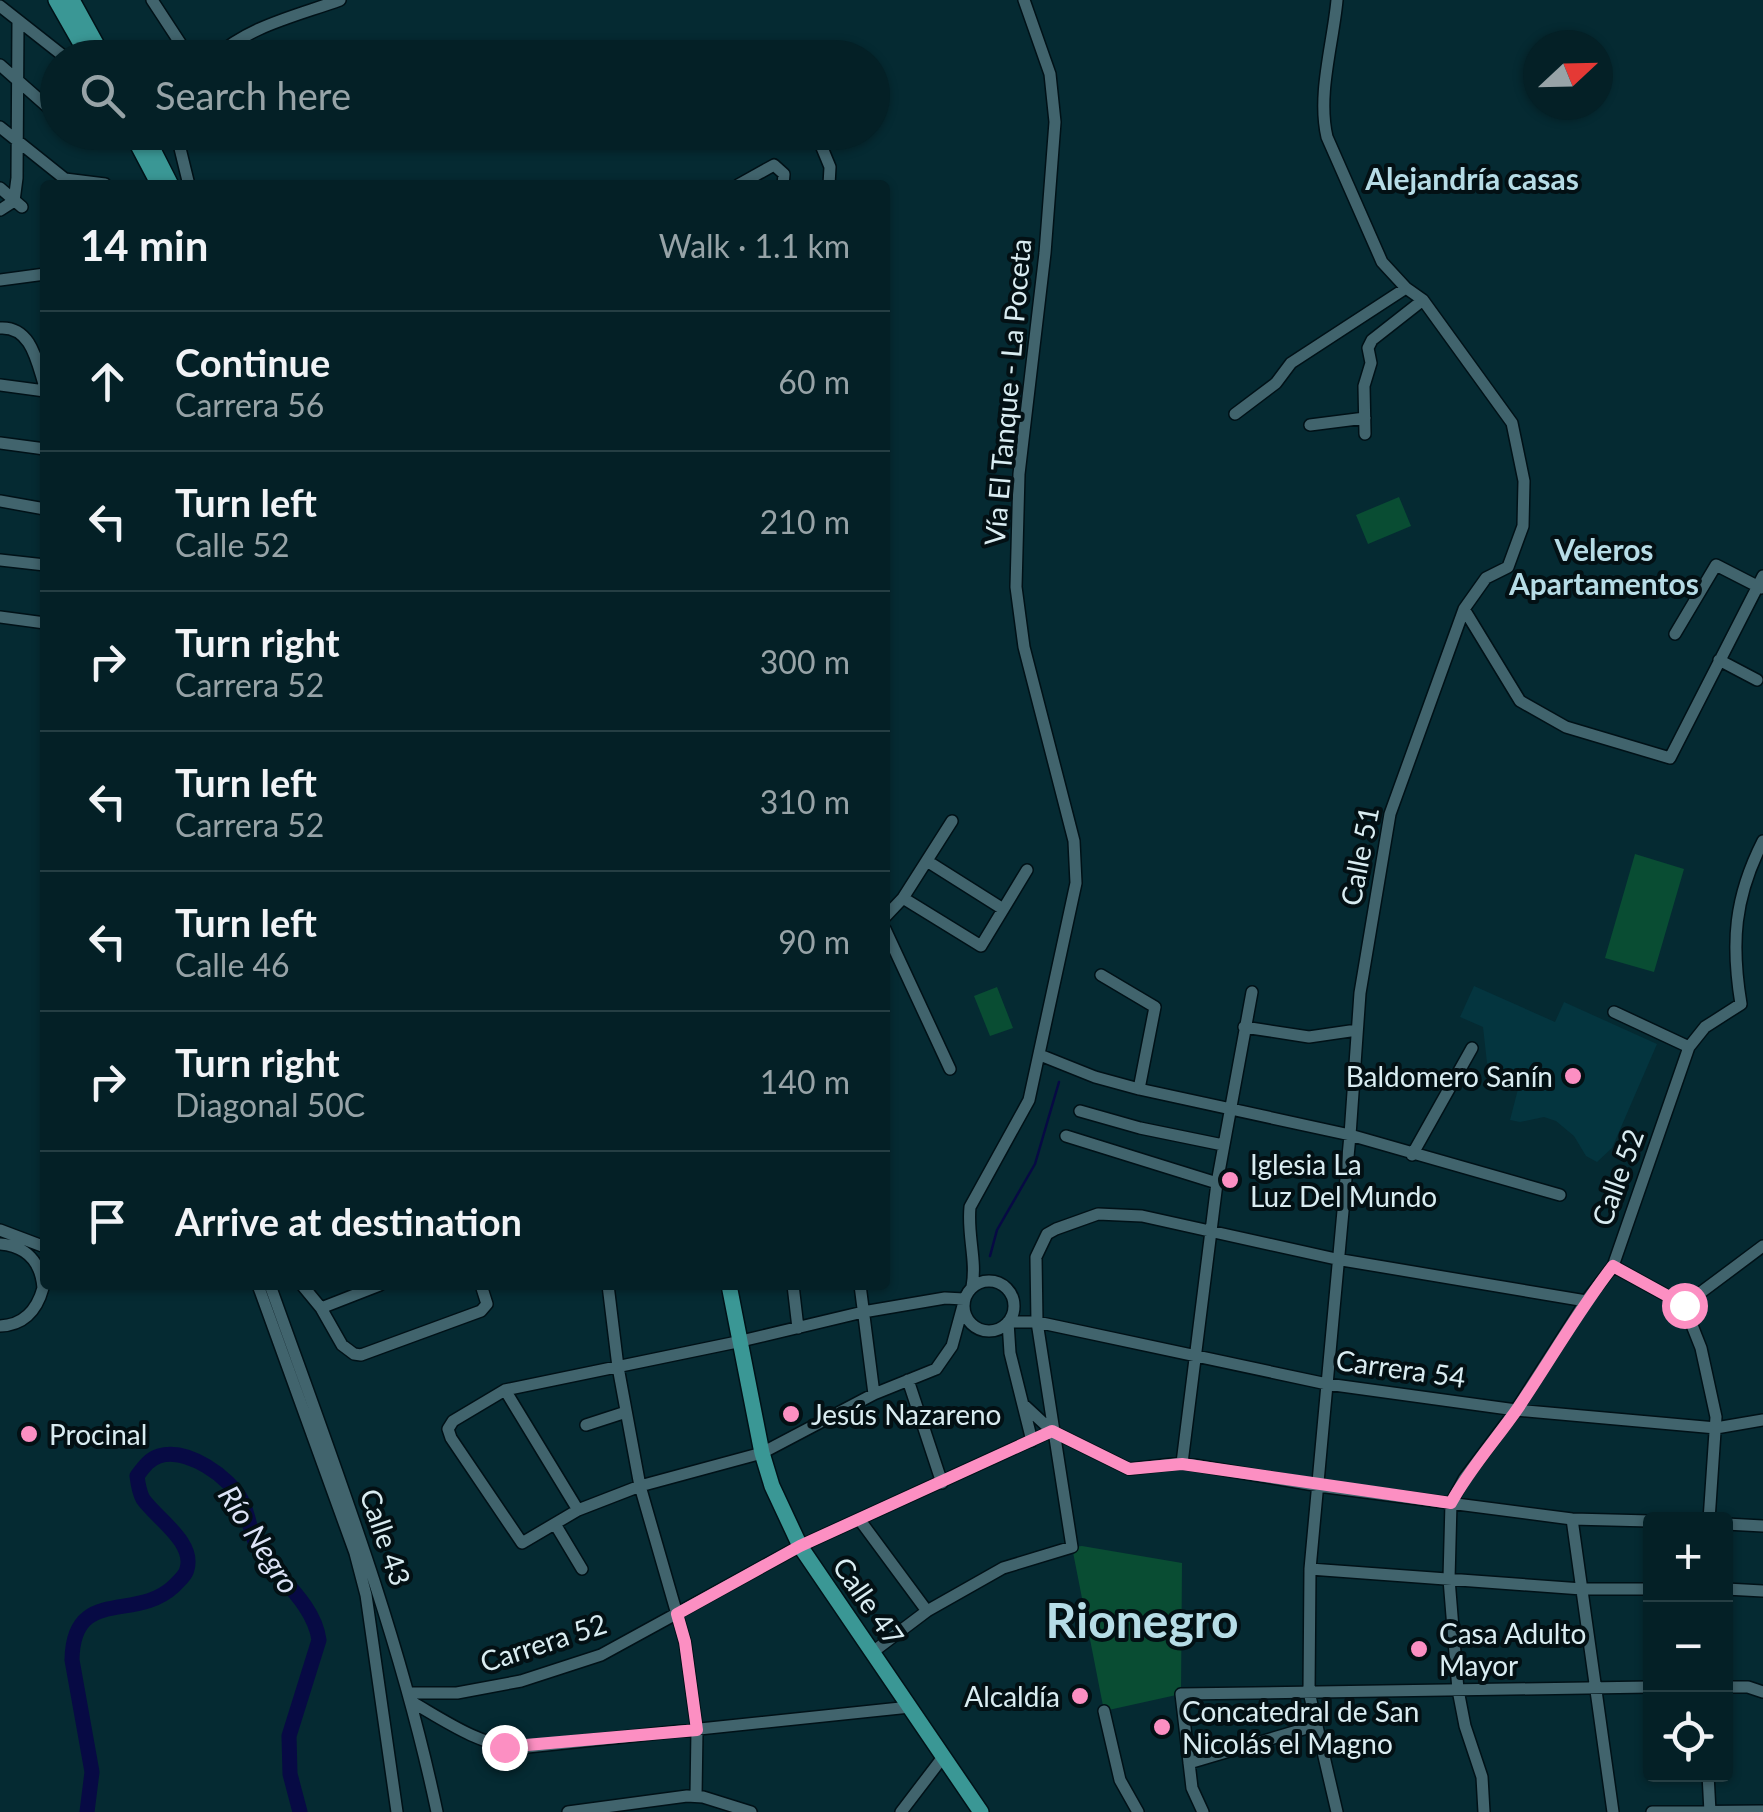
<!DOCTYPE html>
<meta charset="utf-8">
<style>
:root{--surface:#042026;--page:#0d282e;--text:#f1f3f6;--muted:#97a3a7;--line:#253e43}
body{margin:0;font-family:Lato,sans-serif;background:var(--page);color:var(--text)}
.controls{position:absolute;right:30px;bottom:30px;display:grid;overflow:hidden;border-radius:10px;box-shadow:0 2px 8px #0004}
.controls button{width:90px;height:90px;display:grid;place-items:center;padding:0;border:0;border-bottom:2px solid var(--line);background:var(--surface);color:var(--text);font:50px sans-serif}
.compass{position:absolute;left:1523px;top:30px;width:90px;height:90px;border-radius:50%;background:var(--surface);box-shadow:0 2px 8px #0004;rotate:68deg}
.stop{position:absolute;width:30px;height:30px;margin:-22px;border:8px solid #fc8fc2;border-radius:50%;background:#fff}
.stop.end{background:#fc8fc2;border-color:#fff;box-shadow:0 2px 10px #0008}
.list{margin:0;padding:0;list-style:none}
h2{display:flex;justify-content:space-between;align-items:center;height:130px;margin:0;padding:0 40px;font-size:42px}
h2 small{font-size:32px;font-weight:400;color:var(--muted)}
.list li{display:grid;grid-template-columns:65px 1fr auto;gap:30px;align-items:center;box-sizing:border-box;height:140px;padding:0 40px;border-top:2px solid var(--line)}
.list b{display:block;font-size:38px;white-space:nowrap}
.list p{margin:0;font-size:32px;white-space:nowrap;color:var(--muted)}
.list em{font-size:32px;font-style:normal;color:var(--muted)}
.icon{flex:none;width:55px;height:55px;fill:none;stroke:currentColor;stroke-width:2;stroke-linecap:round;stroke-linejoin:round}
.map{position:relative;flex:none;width:1763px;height:1812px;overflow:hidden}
.search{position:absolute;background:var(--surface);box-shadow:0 2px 8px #0004;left:40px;top:40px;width:850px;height:110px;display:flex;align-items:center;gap:25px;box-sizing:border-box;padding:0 35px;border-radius:55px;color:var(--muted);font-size:38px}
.panel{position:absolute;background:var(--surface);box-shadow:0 2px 8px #0004;left:40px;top:180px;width:850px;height:1110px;border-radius:10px}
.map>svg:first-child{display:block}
.built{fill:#04353f}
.green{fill:#094d33}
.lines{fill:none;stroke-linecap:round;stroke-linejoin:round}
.stream{stroke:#070a44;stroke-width:2.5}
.river{stroke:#070a44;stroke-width:15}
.minor-casing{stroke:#001117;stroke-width:14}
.major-casing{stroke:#001117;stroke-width:18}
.minor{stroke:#41646d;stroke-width:11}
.major{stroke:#3a9795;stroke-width:15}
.route{stroke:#fc8fc2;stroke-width:12}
.poi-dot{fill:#fc8fc2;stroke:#031014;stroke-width:4}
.labels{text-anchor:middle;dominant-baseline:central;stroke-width:8;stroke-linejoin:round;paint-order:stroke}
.street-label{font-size:28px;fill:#d9ecf1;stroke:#031014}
.poi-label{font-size:28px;fill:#d9ecf1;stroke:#031014;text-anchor:start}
.neighbourhood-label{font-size:30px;font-weight:bold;fill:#b6dce6;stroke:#031014}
.water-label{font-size:30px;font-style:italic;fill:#dce3f6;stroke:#031014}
.town-label{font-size:48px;font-weight:bold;fill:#b6dce6;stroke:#031014}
</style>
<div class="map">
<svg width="1763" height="1812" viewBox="0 0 1763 1812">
<rect width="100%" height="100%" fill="#052a32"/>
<path class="built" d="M1474 986 1555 1022 1564 1002 1657 1044 1612 1148 1597 1162 1586 1156 1574 1136 1556 1121 1544 1117 1520 1122 1510 1120 1518 1089 1487 1063 1483 1027 1460 1017Z"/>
<path class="green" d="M1399 497 1411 526 1368 544 1356 515Z
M1635 854 1684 869 1654 972 1605 958Z
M997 987 1013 1028 990 1036 974 996Z
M1082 1546 1182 1563 1181 1694 1104 1711 1072 1547Z"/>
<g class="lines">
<path class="stream" d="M990 1256 997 1230 1035 1164 1059 1082"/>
<path class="river" d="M87 1812 92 1772 72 1660C73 1586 135 1622 173 1587 178 1582 186 1575 187 1569 195 1542 156 1518 143 1499 139 1492 138 1484 137 1476 143 1468 149 1459 159 1456 187 1447 230 1477 242 1501 250 1518 250 1536 260 1552 280 1580 314 1604 319 1640L289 1736 290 1774 300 1812"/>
<defs>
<path id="minor" d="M152 0 190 58
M1337 0C1333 44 1317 94 1327 137L1382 262 1406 288 1423 300 1512 423 1524 481 1523 526 1508 567 1486 578 1464 609 1390 814 1360 993 1350 1135 1310 1569 1309 1692 1337 1812
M0 6 66 58
M214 58C249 26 296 16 340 0
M0 65 58 116
M0 127 65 179 105 184
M100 132H102
M176 132 189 185
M818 138 830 167 829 185
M738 185 774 165 784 174 783 185
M0 188 22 207
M0 210 14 201 17 178 18 21
M0 280 45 274
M0 328C32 326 37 363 45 387
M0 385 45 391
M1235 414 1276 383 1291 363 1406 288
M1310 425 1365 418
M1365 434 1364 386 1371 363 1368 348 1372 340 1423 300
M0 443 45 449
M0 501 45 509
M0 560 45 565
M1464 609 1520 701 1566 727 1670 758 1763 576
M0 617 45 623
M1675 634 1716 565 1761 588
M1719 660 1757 680
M927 861 1003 909
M903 898 981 946 1027 870
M885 917 903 898 952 821
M885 929 950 1069
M1101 975 1155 1007 1139 1089
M1614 1012 1689 1047
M1244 1027 1309 1037 1357 1030
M1040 1055 1095 1077 1139 1089 1350 1135 1560 1195
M1080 1111 1140 1128 1223 1145
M1066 1136 1217 1183
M1412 1155 1472 1048
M0 1230 45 1247
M0 1244C26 1246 41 1262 43 1288 37 1310 24 1325 0 1326
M1613 1266 1684 1305
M964 1306a25 25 0 1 1 50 0a25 25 0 1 1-50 0Z
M258 1285 355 1553 366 1595 397 1812
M270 1285C332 1459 399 1631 437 1812
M302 1285 321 1308 342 1345 354 1354 361 1355 481 1311 487 1304 481 1285
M608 1285 618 1367 640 1486 685 1642 697 1730 696 1796
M793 1285 798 1328
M860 1285 874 1394
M972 1287C977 1260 967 1235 970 1207L1029 1100 1076 883 1074 841 1024 647 1016 587 1019 474 1045 253 1055 122 1050 74 1024 0
M964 1302 952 1346 936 1369 874 1394 762 1453 640 1486 578 1510 522 1543 451 1438 448 1429 453 1421 505 1390 737 1342 863 1312 945 1298 964 1299
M1684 1305 1701 1348 1716 1417 1709 1520
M1684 1305 1763 1246
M321 1308 380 1285
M908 1380 942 1483
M505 1390 578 1510
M1025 1406 1052 1431 1129 1469 1182 1463 1326 1487 1572 1519 1650 1521
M586 1425 626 1412
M1032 1441 1010 1353 1008 1322H1037L1327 1384 1516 1410 1716 1428 1763 1420
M1182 1463 1217 1183 1252 992
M859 1519 927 1611
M1572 1519 1613 1812
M555 1524 582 1569
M1726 1524 1763 1526
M1310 1569 1582 1589H1650
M1726 1589 1763 1591
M874 1651 927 1611 1003 1568 1072 1547 1037 1322 1036 1257 1047 1234 1056 1229 1098 1214 1142 1216 1336 1259 1586 1301
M1726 1687H1748L1763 1692
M409 1693H457L521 1681 601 1655 800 1546 1052 1431
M412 1702C445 1721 479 1745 518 1748L910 1707
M1104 1711 1120 1780 1138 1812
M1189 1763 1314 1726
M1708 1774 1710 1812
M568 1812 687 1796 703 1797 751 1812
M901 1812 943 1757
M1203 1812 1192 1788 1181 1694 1650 1687
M1484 1812 1482 1777 1465 1726 1458 1690 1449 1579 1451 1503 1464 1479 1516 1410 1586 1301 1613 1266 1689 1047 1705 1027 1741 1004C1731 943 1734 898 1763 841
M1652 1812 1763 1811"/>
<path id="major" d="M56 0 89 58
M72 0 104 58
M131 132 159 185
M144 132 171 185
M729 1285 762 1453 772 1486 800 1546 981 1812"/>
</defs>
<use href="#minor" class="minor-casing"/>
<use href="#major" class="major-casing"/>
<use href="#minor" class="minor"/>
<use href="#major" class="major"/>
</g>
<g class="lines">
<path class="route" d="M504 1747 697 1730 685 1642 677 1614 800 1546 1052 1431 1129 1469 1182 1464 1451 1503C1470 1468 1496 1440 1518 1408 1550 1361 1578 1311 1613 1266L1684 1305"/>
</g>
<g class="poi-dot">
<circle cx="1573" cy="1076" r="10"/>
<circle cx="1230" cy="1180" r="10"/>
<circle cx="791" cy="1414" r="10"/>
<circle cx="29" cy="1434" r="10"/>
<circle cx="1419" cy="1649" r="10"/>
<circle cx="1080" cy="1696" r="10"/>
<circle cx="1162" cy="1727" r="10"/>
</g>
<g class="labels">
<g class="street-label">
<text transform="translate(1007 392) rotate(-85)">Vía El Tanque - La Poceta</text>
<text transform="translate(1359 856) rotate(-79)">Calle 51</text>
<text transform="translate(1617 1177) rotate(-70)">Calle 52</text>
<text transform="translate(1401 1368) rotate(8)">Carrera 54</text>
<text transform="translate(386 1537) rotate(71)">Calle 43</text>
<text transform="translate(869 1601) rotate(55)">Calle 47</text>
<text transform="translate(543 1642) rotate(-18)">Carrera 52</text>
</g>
<g class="poi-label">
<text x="1553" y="1076" text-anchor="end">Baldomero Sanín</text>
<text x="1250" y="1164">Iglesia La<tspan x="1250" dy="32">Luz Del Mundo</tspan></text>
<text x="811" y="1414">Jesús Nazareno</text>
<text x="49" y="1434">Procinal</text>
<text x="1439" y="1633">Casa Adulto<tspan x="1439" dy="32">Mayor</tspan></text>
<text x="1060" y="1696" text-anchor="end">Alcaldía</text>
<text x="1182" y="1711">Concatedral de San<tspan x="1182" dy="32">Nicolás el Magno</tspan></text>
</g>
<g class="neighbourhood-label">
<text x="1472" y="178">Alejandría casas</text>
<text x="1604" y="549">Veleros<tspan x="1604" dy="34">Apartamentos</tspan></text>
</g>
<g class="water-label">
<text transform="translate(260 1539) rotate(57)">Río Negro</text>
</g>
<g class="town-label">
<text x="1142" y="1619">Rionegro</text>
</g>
</g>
</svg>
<div class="controls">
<button>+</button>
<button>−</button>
<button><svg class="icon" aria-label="locate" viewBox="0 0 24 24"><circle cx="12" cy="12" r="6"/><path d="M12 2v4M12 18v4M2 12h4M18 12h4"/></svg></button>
</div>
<svg class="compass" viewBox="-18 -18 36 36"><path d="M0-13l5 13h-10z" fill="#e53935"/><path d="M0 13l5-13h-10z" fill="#97a3a7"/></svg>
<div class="stop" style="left:1684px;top:1305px"></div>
<div class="stop end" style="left:504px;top:1747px"></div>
<div class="search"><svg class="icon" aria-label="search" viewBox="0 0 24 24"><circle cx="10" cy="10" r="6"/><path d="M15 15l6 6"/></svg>Search here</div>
<section class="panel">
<h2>14 min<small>Walk · 1.1 km</small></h2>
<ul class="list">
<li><svg class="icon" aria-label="ahead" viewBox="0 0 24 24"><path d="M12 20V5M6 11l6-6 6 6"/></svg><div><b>Continue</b><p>Carrera 56</p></div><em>60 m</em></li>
<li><svg class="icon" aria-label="left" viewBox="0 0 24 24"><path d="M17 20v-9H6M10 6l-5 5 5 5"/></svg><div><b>Turn left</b><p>Calle 52</p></div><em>210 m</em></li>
<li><svg class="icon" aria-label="right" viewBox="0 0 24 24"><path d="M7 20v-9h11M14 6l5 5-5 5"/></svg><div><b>Turn right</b><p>Carrera 52</p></div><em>300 m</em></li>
<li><svg class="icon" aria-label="left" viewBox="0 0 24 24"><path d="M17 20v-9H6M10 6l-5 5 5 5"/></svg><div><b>Turn left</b><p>Carrera 52</p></div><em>310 m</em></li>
<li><svg class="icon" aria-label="left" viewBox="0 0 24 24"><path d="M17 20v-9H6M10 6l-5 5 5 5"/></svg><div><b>Turn left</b><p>Calle 46</p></div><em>90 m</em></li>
<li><svg class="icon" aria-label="right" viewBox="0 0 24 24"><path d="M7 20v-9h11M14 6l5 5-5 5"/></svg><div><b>Turn right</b><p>Diagonal 50C</p></div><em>140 m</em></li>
<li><svg class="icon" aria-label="arrive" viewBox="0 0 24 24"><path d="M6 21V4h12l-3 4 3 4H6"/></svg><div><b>Arrive at destination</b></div></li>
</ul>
</section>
</div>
